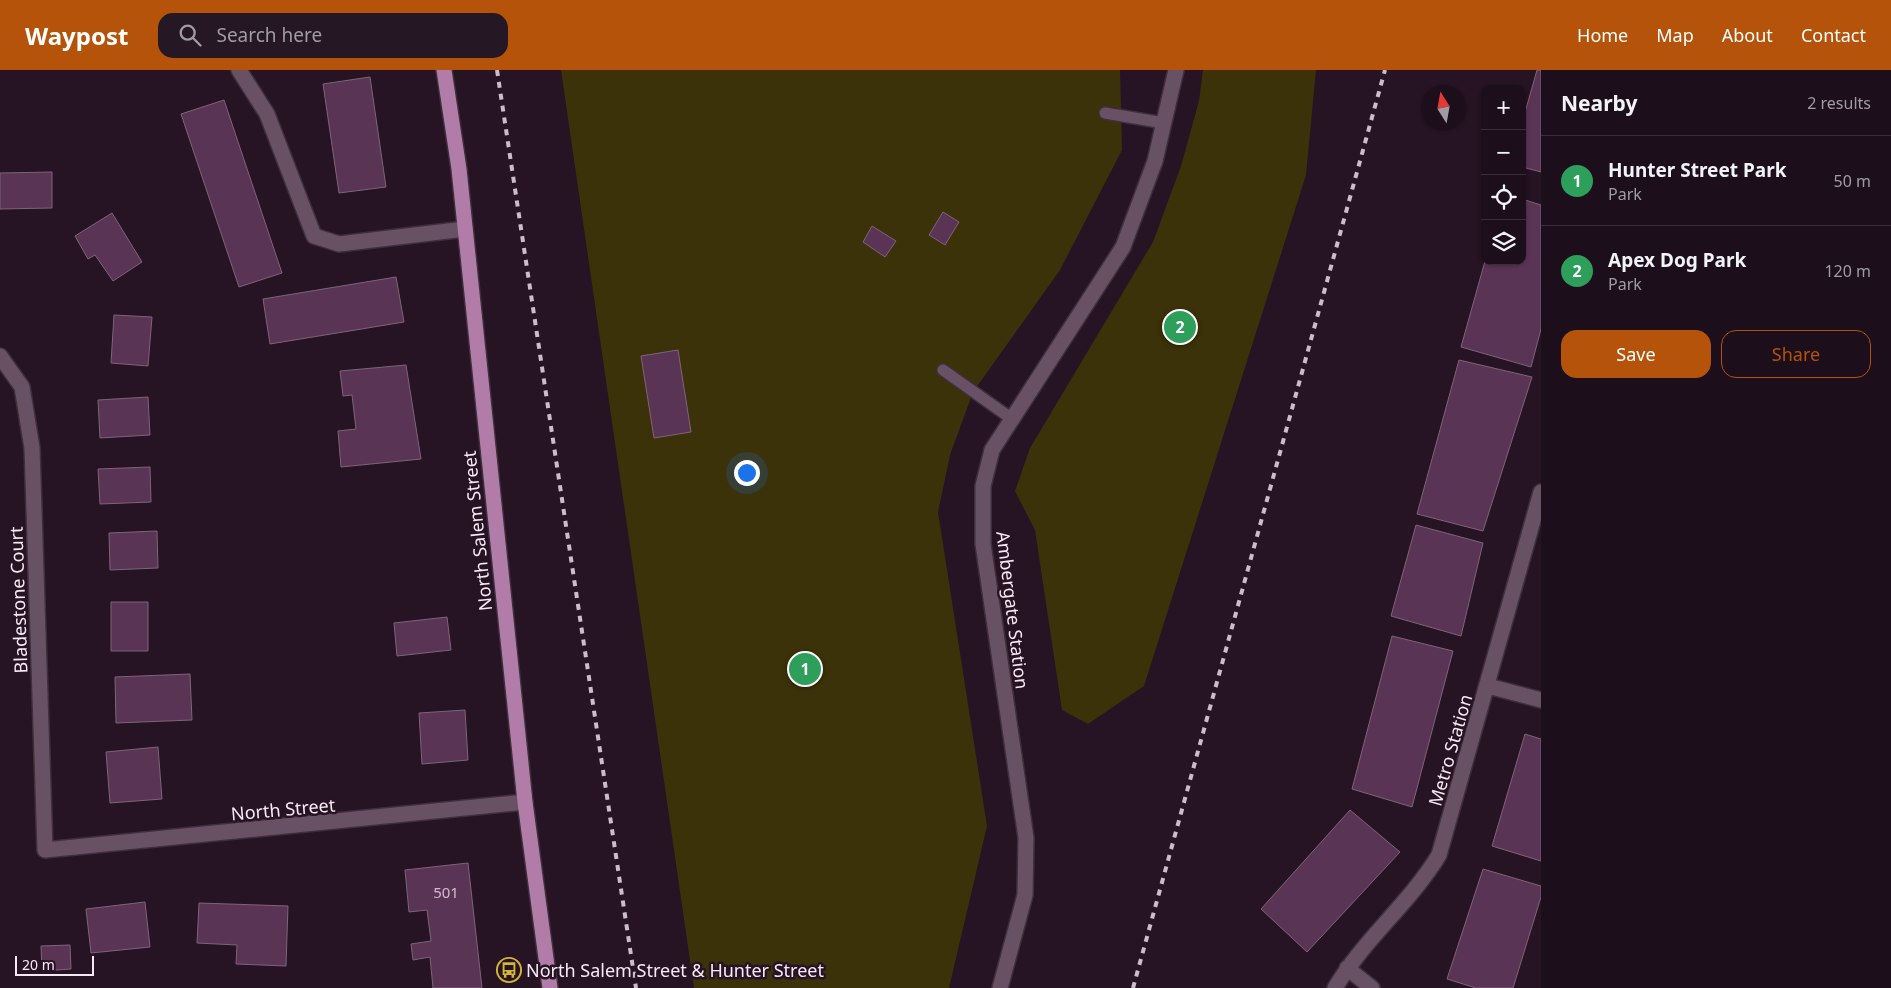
<!DOCTYPE html>
<meta charset="utf-8">
<style>
:root{--surface:#1c0e1b;--page:#251724;--text:#f1f3f6;--muted:#a09ca3;--line:#3a2e3a;--accent:#b45309}
body{margin:0;font-family:"Noto Sans",sans-serif;background:var(--page);color:var(--text)}
.controls{position:absolute;right:15px;top:15px;display:grid;overflow:hidden;border-radius:10px;box-shadow:0 1px 4px #0004}
.controls button{width:45px;height:45px;display:grid;place-items:center;padding:0;border:0;border-bottom:1px solid var(--line);background:var(--surface);color:var(--text);font:25px sans-serif}
.compass{position:absolute;left:1421px;top:15px;width:45px;height:45px;border-radius:50%;background:var(--surface);box-shadow:0 1px 4px #0004;rotate:349deg}
.scale{position:absolute;left:15px;bottom:12px;width:79px;box-sizing:border-box;padding-left:5px;border:2px solid #f7e9f4;border-top:0;font-size:14px;line-height:18px;white-space:nowrap;color:#f7e9f4;-webkit-text-stroke:4px #261324;paint-order:stroke}
.you{position:absolute;left:746px;top:402px;width:18px;height:18px;margin:-12px;border:4px solid #fff;border-radius:50%;background:#1a73e8;box-shadow:0 0 0 8px #1a73e833}
.badge{display:grid;place-items:center;width:32px;height:32px;border-radius:50%;background:var(--accent);color:#fff;font-size:16px;font-weight:700}
.pin{position:absolute;translate:-50% -50%;border:2px solid #fff;box-shadow:0 1px 5px #0006}
.list{margin:0;padding:0;list-style:none}
h2{display:flex;justify-content:space-between;align-items:center;height:65px;margin:0;padding:0 20px;font-size:21px}
h2 small{font-size:16px;font-weight:400;color:var(--muted)}
.list li{display:grid;grid-template-columns:32px 1fr auto;gap:15px;align-items:center;box-sizing:border-box;height:90px;padding:0 20px;border-top:1px solid var(--line)}
.list b{display:block;font-size:19px;white-space:nowrap}
.list p{margin:0;font-size:16px;white-space:nowrap;color:var(--muted)}
.list em{font-size:16px;font-style:normal;color:var(--muted)}
.actions{display:flex;gap:10px;padding:15px 20px}
.actions a{flex:1;padding:11px 0;border:1px solid var(--accent);border-radius:15px;text-align:center;font-size:18px;color:var(--accent)}
.actions .main{background:var(--accent);color:#fff}
.icon{flex:none;width:28px;height:28px;fill:none;stroke:currentColor;stroke-width:2;stroke-linecap:round;stroke-linejoin:round}
.map{position:relative;flex:none;width:1541px;height:918px;overflow:hidden}
header{display:flex;align-items:center;gap:30px;box-sizing:border-box;height:70px;padding:0 25px;background:var(--accent);color:#fff}
header strong{font-size:24px}
nav{display:flex;gap:28px;margin-inline-start:auto;font-size:18px}
.search{width:350px;height:45px;background:var(--page);display:flex;align-items:center;gap:12px;box-sizing:border-box;padding:0 18px;border-radius:15px;color:var(--muted);font-size:19px}
main{display:flex}
aside{flex:1;background:var(--surface)}
.map>svg:first-child{display:block}
.green{fill:#3c3209}
.building{fill:#5a3455;stroke:#7d6579}
.lines{fill:none;stroke-linecap:round;stroke-linejoin:round}
.lane-casing{stroke:#3d2f3b;stroke-width:14}
.street-casing{stroke:#3d2f3b;stroke-width:18}
.primary-casing{stroke:#3d2f3b;stroke-width:18}
.lane{stroke:#685164;stroke-width:11}
.street{stroke:#685164;stroke-width:15}
.primary{stroke:#b17da8;stroke-width:15}
.rail{stroke:#ccbdca;stroke-width:4;stroke-dasharray:6 6;stroke-linecap:butt}
.labels{text-anchor:middle;dominant-baseline:central;stroke-width:5;stroke-linejoin:round;paint-order:stroke}
.number-label{font-size:15px;fill:#d0bccc}
.street-label{font-size:18px;fill:#f7e9f4;stroke:#261324}
.poi-label{font-size:18px;fill:#f7e9f4;stroke:#261324;text-anchor:start}
</style>
<header>
<strong>Waypost</strong>
<div class="search"><svg class="icon" aria-label="search" viewBox="0 0 24 24"><circle cx="10" cy="10" r="6"/><path d="M15 15l6 6"/></svg>Search here</div>
<nav><a>Home</a><a>Map</a><a>About</a><a>Contact</a></nav>
</header>
<main>
<div class="map">
<svg width="1541" height="918" viewBox="0 0 1541 918">
<rect width="100%" height="100%" fill="#261324"/>
<path class="green" d="M561 0H1120L1122 80 1060 200 973 322 950 385 938 442 987 756 949 918H694Z
M1203 0H1316L1306 105 1144 616 1088 654 1062 640 1035 460 1015 421 1030 378 1153 172 1181 96 1199 31Z"/>
<path class="building" d="M1537 0H1541V102L1522 97V53Z
M370 7 386 117 339 123 323 14Z
M224 30 282 203 239 217 181 44Z
M52 102V138L0 139V103Z
M1522 129 1541 135V259L1531 297 1461 277 1485 191H1522Z
M943 142 959 152 945 175 929 165Z
M112 143 142 192 113 211 95 185 88 189 75 166Z
M872 156 896 171 885 187 863 172Z
M396 207 404 252 270 274 263 229Z
M114 245 152 247 148 296 111 293Z
M678 280 691 362 654 368 641 286Z
M1459 290 1532 307 1483 461 1417 444Z
M406 295 421 389 341 397 338 361 356 359 352 325 343 326 340 301Z
M148 327 150 365 100 368 98 330Z
M150 397 151 432 100 434 98 399Z
M1416 455 1483 473 1461 566 1391 546Z
M157 461 158 498 110 500 109 463Z
M111 532H148V581H111Z
M447 547 451 580 397 586 394 553Z
M1392 566 1453 581 1412 737 1352 719Z
M190 604 192 650 116 653 115 607Z
M465 640 468 690 422 694 419 643Z
M1525 664 1541 669V791L1492 776Z
M158 677 162 729 110 733 106 682Z
M1350 740 1400 782 1307 882 1261 839Z
M468 793 482 918H433L430 887 413 890 411 874 431 871 427 840 409 842 405 800Z
M1483 799 1541 816V827L1513 918H1476L1447 909Z
M145 832 150 877 91 883 86 839Z
M199 833 288 836 286 896 236 894 237 875 197 873Z
M70 875 71 899 42 901 41 876Z"/>
<g class="lines">
<defs>
<path id="lane" d="M1105 43 1164 53
M943 300 1012 349"/>
<path id="street" d="M239 0 267 44 314 166 339 174 465 159
M0 286 22 317 32 378 45 780 525 732
M1488 616 1541 630
M1347 898 1372 918
M1000 918 1025 825 1026 768 983 474V416L992 380 1123 177 1155 91 1176 0
M1335 918C1364 869 1409 834 1439 785L1541 422"/>
<path id="primary" d="M444 0 459 99 525 732 550 918"/>
</defs>
<use href="#lane" class="lane-casing"/>
<use href="#street" class="street-casing"/>
<use href="#primary" class="primary-casing"/>
<use href="#lane" class="lane"/>
<use href="#street" class="street"/>
<use href="#primary" class="primary"/>
<path class="rail" d="M497 0 636 918
M1133 918 1385 0"/>
</g>
<defs>
<symbol id="bus-ring" viewBox="-11 -11 22 22"><circle r="9.5" fill="#261324" stroke="#d3b635" stroke-width="1.5"/><path d="M-5-6H5V4H4V6H2V4H-2V6H-4V4H-5ZM-3.5-4V0h7V-4ZM-3.5 1.2v1.5H-2V1.2ZM2 1.2v1.5H3.5V1.2Z" fill="#d3b635"/></symbol>
</defs>
<g fill-rule="evenodd">
<use href="#bus-ring" x="495" y="886" width="28" height="28"/>
</g>
<g class="labels">
<g class="number-label">
<text x="446" y="822">501</text>
</g>
<g class="street-label">
<text transform="translate(477 461) rotate(-96)">North Salem Street</text>
<text transform="translate(18 530) rotate(-92)">Bladestone Court</text>
<text transform="translate(1013 540) rotate(83)">Ambergate Station</text>
<text transform="translate(1450 680) rotate(-74)">Metro Station</text>
<text transform="translate(283 739) rotate(-5)">North Street</text>
</g>
<g class="poi-label">
<text x="526" y="900">North Salem Street &amp; Hunter Street</text>
</g>
</g>
</svg>
<div class="controls">
<button>+</button>
<button>−</button>
<button><svg class="icon" aria-label="locate" viewBox="0 0 24 24"><circle cx="12" cy="12" r="6"/><path d="M12 2v4M12 18v4M2 12h4M18 12h4"/></svg></button>
<button><svg class="icon" aria-label="layers" viewBox="0 0 24 24"><path d="M12 4l9 5-9 5-9-5zM3 14l9 5 9-5"/></svg></button>
</div>
<svg class="compass" viewBox="-18 -18 36 36"><path d="M0-13l5 13h-10z" fill="#e53935"/><path d="M0 13l5-13h-10z" fill="#a09ca3"/></svg>
<div class="scale">20 m</div>
<div class="you"></div>
<div class="pin badge" style="left:805px;top:599px;background:#2e9e5b">1</div>
<div class="pin badge" style="left:1180px;top:257px;background:#2e9e5b">2</div>
</div>
<aside>
<h2>Nearby<small>2 results</small></h2>
<ul class="list">
<li><span class="badge" style="background:#2e9e5b">1</span><div><b>Hunter Street Park</b><p>Park</p></div><em>50 m</em></li>
<li><span class="badge" style="background:#2e9e5b">2</span><div><b>Apex Dog Park</b><p>Park</p></div><em>120 m</em></li>
</ul>
<div class="actions"><a class="main">Save</a><a>Share</a></div>
</aside>
</main>
